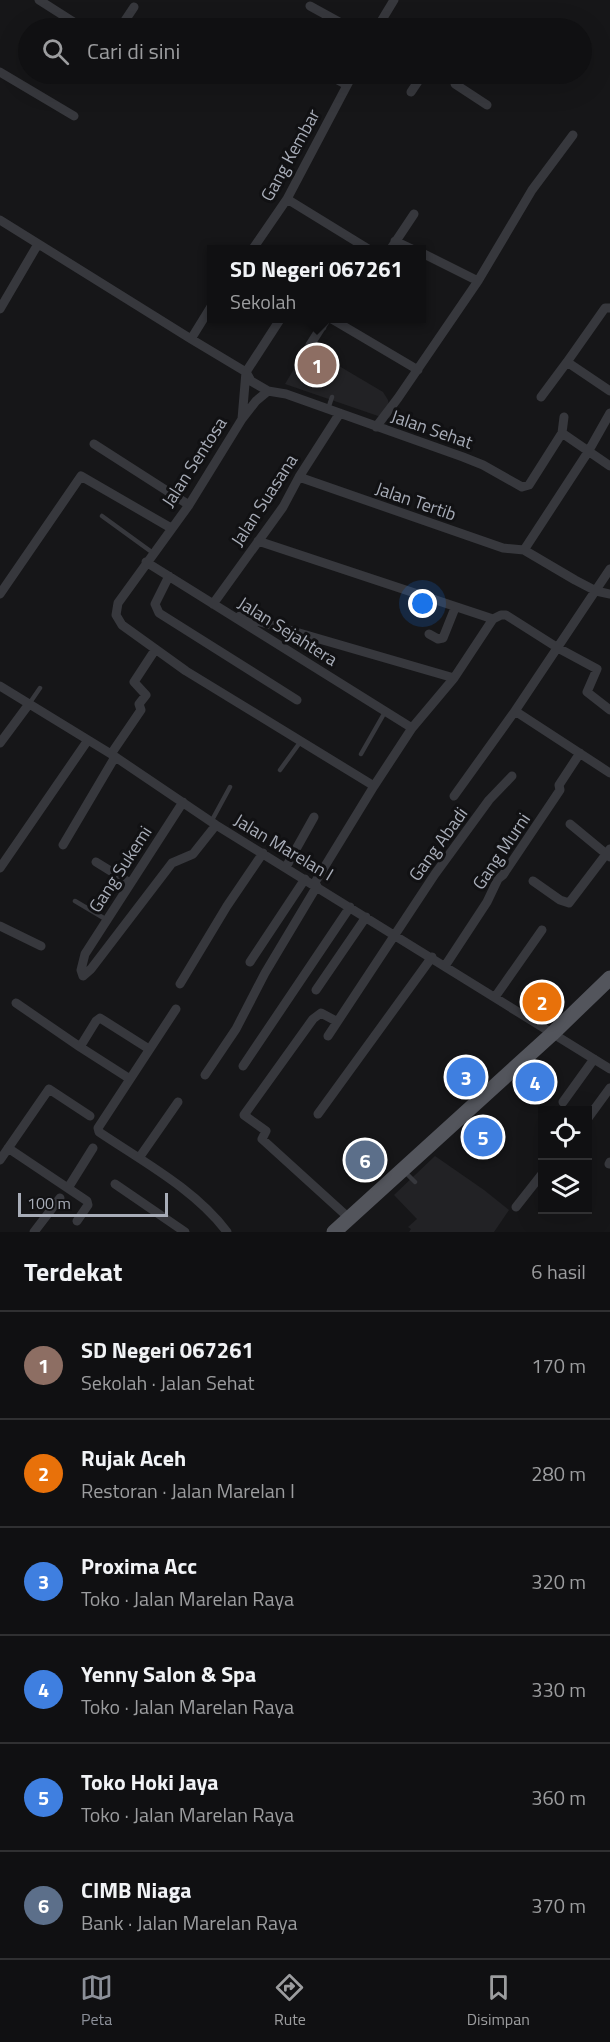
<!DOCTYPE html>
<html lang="id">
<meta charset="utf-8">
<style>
:root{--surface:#101012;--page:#19191b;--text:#f1f3f6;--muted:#9c9d9f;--line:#303032;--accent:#8c9099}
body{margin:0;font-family:"Titillium Web",sans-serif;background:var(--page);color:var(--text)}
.controls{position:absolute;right:18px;bottom:18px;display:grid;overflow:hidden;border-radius:0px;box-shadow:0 6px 24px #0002}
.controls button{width:54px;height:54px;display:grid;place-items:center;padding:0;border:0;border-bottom:2px solid var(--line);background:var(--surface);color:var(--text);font:30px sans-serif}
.scale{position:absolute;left:18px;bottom:15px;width:150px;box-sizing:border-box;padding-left:6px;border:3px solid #a8adb8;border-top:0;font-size:16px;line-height:21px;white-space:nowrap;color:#a8adb8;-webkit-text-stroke:4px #111113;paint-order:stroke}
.you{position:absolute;left:423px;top:604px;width:21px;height:21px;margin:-15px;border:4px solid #fff;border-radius:50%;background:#1a73e8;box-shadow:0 0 0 9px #1a73e833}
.badge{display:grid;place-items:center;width:39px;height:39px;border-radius:50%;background:var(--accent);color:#fff;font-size:20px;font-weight:700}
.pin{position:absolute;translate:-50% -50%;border:3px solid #fff;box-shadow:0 2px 6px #0006}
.popup{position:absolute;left:207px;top:245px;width:219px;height:78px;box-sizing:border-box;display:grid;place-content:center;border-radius:0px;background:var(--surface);filter:drop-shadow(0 2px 4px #0005);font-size:20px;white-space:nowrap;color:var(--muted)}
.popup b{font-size:22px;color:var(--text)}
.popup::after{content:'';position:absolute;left:50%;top:100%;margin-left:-12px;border:12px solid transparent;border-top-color:var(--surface)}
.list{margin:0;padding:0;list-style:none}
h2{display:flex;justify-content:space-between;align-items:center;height:78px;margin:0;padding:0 24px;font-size:26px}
h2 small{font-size:20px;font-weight:400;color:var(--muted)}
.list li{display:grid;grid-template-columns:39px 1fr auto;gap:18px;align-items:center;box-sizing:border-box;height:108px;padding:0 24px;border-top:2px solid var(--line)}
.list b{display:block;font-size:22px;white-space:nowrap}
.list p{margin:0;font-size:20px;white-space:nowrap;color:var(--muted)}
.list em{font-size:20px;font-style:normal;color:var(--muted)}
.icon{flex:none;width:33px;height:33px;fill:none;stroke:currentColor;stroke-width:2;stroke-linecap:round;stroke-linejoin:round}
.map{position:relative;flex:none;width:610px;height:1232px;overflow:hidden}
.search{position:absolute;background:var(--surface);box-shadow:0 6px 24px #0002;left:18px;right:18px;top:18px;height:66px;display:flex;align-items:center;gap:15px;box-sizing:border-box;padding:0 21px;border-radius:33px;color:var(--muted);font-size:22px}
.sheet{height:726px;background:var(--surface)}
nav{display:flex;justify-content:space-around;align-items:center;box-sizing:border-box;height:84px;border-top:2px solid var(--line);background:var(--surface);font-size:16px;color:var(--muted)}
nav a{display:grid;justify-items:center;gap:3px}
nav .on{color:var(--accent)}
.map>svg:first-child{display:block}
.built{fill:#222225}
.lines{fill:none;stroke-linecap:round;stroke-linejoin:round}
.service{stroke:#37383d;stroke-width:4.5}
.minor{stroke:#37383d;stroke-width:9}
.primary{stroke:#53555c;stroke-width:15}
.labels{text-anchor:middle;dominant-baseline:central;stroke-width:6;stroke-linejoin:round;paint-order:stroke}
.street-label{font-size:18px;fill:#a8adb8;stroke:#111113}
</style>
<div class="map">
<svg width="610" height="1232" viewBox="0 0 610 1232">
<rect width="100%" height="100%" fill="#161618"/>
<path class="built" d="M307 347 383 392 388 400 389 406 381 417 285 384Z
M435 1156 484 1190 509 1210 494 1232H409L411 1229 408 1227 417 1219 394 1195Z"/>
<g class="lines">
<path class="service" d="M328 409 332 397
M102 516 153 553
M29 704 40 688
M361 754 385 712
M280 770 301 741
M211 822 230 787
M75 901 107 920
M404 1171 415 1182"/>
<path class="minor" d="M39 0 83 28
M310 6 350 28
M381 22 391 28
M120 28 134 7
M377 28 394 0
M0 72 74 116
M327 74 347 85
M455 74V84L487 105
M411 92 423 74
M287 199 370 250
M0 220 191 339 246 372 251 381 268 391
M395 241 414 250
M252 250 287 199 353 74
M390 250 414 214
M422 253 478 281
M610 308H605L567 362 610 391
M0 309 38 244
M281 318 246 372 242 419 189 505 118 603 116 615 122 625 186 671 374 786
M309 318 322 327
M330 318 418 370
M191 339 212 305
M310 345 327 318
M541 397 567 362
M242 419 256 401 268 391 286 394 463 457 483 465 522 487 529 485 562 433 610 466
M376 427 398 398 478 281 532 190 573 135
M562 433 564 417
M94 444 189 505
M299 477 503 548 524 550 575 580 596 591 610 594
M258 541 493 619 454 678 412 728 374 786 314 884
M524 550 588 452 610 413
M146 562 412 728
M169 576 155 604 159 613 297 700
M0 594 81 476 171 528
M213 604 283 507 299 477 340 413
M240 616 454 678
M493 619 501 615H506L558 648 597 669 587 692 610 710
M429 634 438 639 443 638 455 608
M0 686 111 754 216 825 610 1069
M515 711 610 773
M0 743 29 704
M111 754 141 710 139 704 146 695 134 682 155 650
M454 796 515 711 610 569
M183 802 85 954 81 970 83 976 91 969 172 863 193 854 216 825
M570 824 610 857
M63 845 115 757
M96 862 130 883
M286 867 314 817
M0 868 88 740
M533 881 560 900 569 903 610 849
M0 926 41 946
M250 962 305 879
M445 966 487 902 498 879 503 875 560 790 559 785 580 753
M180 984 227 906 263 853
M316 990 366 917
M495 997 542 930
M16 1003 80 1047
M176 1009 98 1128 99 1132C142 1161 196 1190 227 1232
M336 1021 321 1013 313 1019 244 1115 266 1131 262 1139 349 1218
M328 1036 435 874 489 800 512 776
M243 1066 350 907
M205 1075 236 1029 265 973 317 886
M130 1079 80 1047 96 1021 100 1018 149 1049
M563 1102 594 1059
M318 1114 432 957
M588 1118 610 1088
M8 1148 87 1201 88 1205 77 1221
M139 1158 178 1102
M0 1160 49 1089 90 1116
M609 1164 610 1162
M115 1184 185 1232
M68 1188 93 1148
M516 1207 542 1174
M34 1232 60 1198"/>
<path class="primary" d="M334 1232 552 1034 610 978"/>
</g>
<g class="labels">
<g class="street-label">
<text transform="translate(290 155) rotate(-61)">Gang Kembar</text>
<text transform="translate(432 429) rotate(19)">Jalan Sehat</text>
<text transform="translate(194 462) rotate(-57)">Jalan Sentosa</text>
<text transform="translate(264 500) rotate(-57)">Jalan Suasana</text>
<text transform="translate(416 501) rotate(19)">Jalan Tertib</text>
<text transform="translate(288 631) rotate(32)">Jalan Sejahtera</text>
<text transform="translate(438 844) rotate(-54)">Gang Abadi</text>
<text transform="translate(284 847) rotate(31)">Jalan Marelan I</text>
<text transform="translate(501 851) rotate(-56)">Gang Murni</text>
<text transform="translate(120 869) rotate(-57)">Gang Sukemi</text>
</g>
</g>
</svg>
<div class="controls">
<button><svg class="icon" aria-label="locate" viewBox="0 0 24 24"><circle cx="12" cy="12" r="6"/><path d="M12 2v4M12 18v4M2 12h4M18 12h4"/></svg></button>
<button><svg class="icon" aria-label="layers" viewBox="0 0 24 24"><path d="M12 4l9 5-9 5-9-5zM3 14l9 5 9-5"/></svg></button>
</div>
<div class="scale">100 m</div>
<div class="you"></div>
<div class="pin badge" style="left:317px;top:365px;background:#8d6e63">1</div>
<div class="popup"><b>SD Negeri 067261</b>Sekolah</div>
<div class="pin badge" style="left:542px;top:1002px;background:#e8710a">2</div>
<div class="pin badge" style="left:466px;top:1077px;background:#3f7fe0">3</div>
<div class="pin badge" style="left:535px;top:1082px;background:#3f7fe0">4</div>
<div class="pin badge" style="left:483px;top:1137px;background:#3f7fe0">5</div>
<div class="pin badge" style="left:365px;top:1160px;background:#5c6f8a">6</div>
<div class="search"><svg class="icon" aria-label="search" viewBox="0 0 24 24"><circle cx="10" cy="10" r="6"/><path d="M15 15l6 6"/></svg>Cari di sini</div>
</div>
<section class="sheet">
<h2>Terdekat<small>6 hasil</small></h2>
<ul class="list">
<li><span class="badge" style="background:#8d6e63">1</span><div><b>SD Negeri 067261</b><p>Sekolah · Jalan Sehat</p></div><em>170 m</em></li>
<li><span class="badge" style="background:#e8710a">2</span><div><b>Rujak Aceh</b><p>Restoran · Jalan Marelan I</p></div><em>280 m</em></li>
<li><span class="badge" style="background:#3f7fe0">3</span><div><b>Proxima Acc</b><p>Toko · Jalan Marelan Raya</p></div><em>320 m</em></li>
<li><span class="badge" style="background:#3f7fe0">4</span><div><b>Yenny Salon &amp; Spa</b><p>Toko · Jalan Marelan Raya</p></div><em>330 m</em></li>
<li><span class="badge" style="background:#3f7fe0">5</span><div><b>Toko Hoki Jaya</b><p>Toko · Jalan Marelan Raya</p></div><em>360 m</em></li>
<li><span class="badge" style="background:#5c6f8a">6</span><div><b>CIMB Niaga</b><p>Bank · Jalan Marelan Raya</p></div><em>370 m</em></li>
</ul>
</section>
<nav>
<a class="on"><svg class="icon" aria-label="map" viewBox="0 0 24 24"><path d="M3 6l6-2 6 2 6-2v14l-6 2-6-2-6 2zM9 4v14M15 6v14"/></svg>Peta</a>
<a><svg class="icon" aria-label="directions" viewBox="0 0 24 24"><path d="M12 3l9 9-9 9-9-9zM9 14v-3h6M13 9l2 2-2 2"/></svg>Rute</a>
<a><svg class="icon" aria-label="saved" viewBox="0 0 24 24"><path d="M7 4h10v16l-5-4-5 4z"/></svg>Disimpan</a>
</nav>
